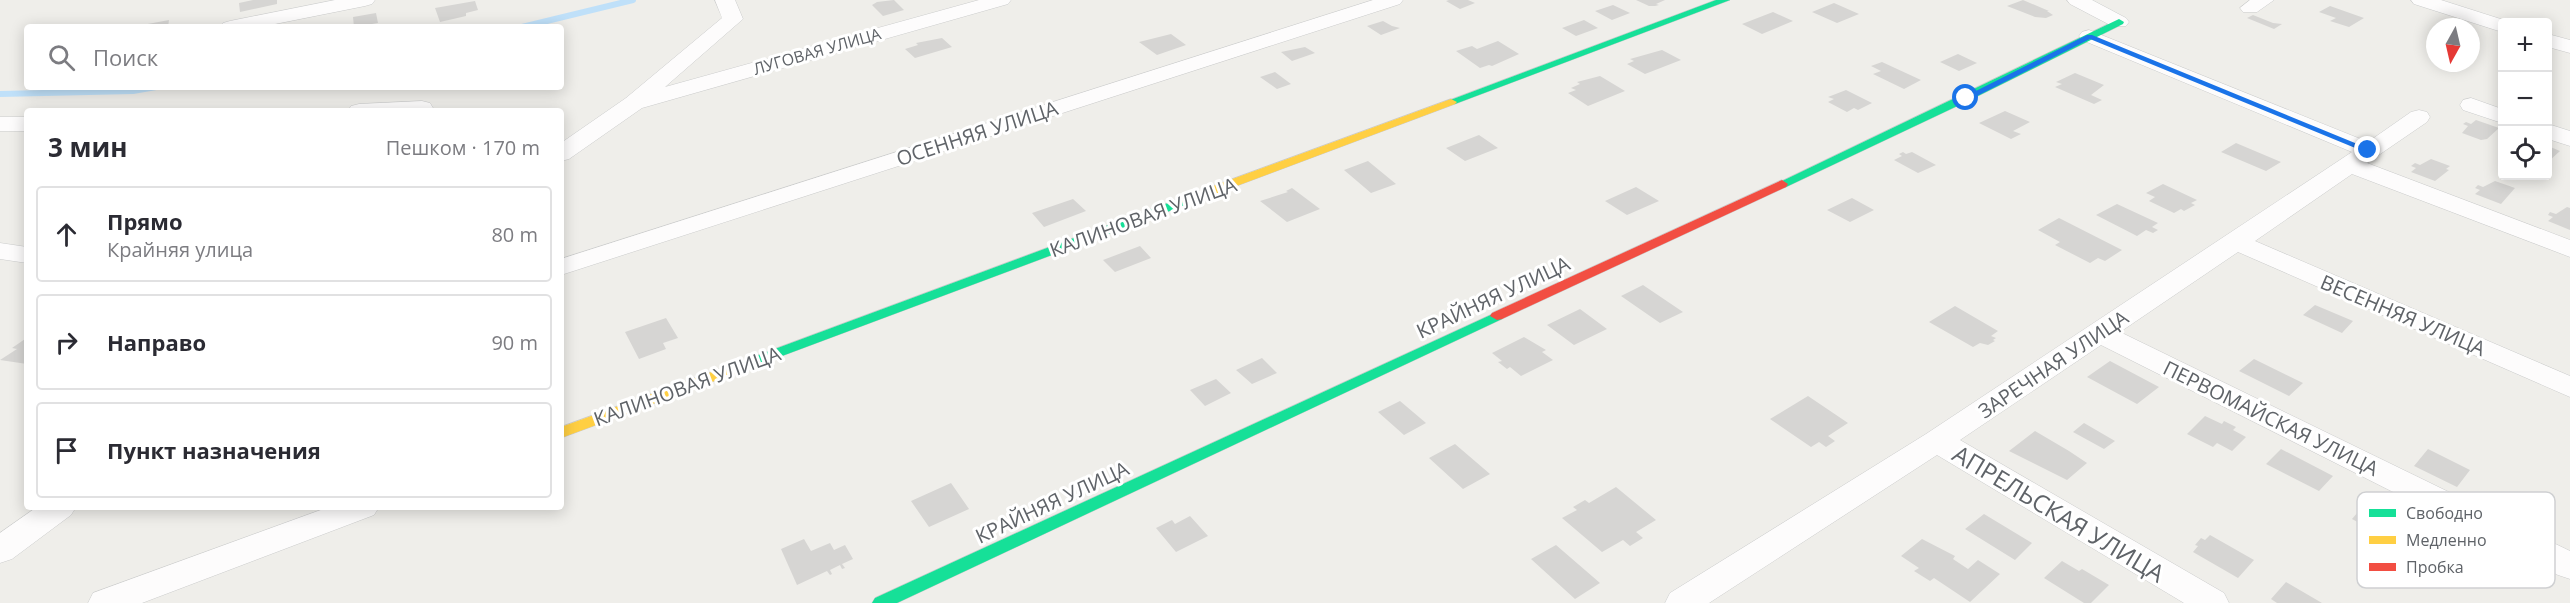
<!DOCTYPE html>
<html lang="ru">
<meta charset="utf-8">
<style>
:root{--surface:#fff;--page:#f2f2f3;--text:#2b2b33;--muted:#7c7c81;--line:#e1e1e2}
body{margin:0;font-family:"Open Sans",sans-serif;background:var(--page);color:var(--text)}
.controls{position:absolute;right:18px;top:18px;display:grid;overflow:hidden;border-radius:6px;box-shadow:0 3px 15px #0003}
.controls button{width:54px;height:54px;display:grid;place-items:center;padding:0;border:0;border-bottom:2px solid var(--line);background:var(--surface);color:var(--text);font:30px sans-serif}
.compass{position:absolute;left:2426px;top:18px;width:54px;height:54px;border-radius:50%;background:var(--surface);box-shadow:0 3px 15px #0003;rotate:188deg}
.stop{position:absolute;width:18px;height:18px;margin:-14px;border:4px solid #1a73e8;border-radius:50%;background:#fff}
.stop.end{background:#1a73e8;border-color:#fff;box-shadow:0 2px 6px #0008}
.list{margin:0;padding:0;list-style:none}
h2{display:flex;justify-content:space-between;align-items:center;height:78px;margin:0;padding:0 24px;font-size:26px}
h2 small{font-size:20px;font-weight:400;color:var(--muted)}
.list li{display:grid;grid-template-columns:39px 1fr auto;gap:18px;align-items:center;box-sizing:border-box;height:96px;margin:0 12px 12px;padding:0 12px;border:2px solid var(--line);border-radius:6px}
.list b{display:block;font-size:22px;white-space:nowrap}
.list p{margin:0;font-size:20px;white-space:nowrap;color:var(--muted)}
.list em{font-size:20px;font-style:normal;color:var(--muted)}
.icon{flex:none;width:33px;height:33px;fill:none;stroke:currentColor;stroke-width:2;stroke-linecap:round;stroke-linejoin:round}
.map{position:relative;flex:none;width:2570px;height:603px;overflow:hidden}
.search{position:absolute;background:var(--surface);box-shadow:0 3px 15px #0003;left:24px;top:24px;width:540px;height:66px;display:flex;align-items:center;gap:15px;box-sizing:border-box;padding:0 21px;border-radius:6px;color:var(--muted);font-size:22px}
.panel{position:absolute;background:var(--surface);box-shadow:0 3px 15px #0003;left:24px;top:108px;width:540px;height:402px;border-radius:6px}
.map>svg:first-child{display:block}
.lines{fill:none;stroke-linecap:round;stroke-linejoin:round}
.stream{stroke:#bfe0f9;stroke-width:6}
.building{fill:#d6d5d3}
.street-casing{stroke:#cbcccc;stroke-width:1}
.fast-casing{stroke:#cacacb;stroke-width:1}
.slow-casing{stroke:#cacacb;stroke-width:1}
.jam-casing{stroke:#cacacb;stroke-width:1}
.street{fill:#fdfcfc;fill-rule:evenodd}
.fast{fill:#16e098;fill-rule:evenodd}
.slow{fill:#ffcf43;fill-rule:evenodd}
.jam{fill:#f24e42;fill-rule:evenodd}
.route{fill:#1a73e8}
.labels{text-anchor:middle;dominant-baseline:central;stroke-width:6;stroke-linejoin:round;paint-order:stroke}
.far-street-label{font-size:16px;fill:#5f6368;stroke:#fff}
.street-label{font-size:20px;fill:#5f6368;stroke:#fff}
.near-street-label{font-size:24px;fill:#5f6368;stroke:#fff}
.key{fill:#fff;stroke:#cfd0d2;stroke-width:1.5}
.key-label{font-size:16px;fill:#5f6368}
</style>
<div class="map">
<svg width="2570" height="603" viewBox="0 0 2570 603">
<rect width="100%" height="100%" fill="#efeeea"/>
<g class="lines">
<path class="stream" d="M522 27 633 0
M0 94 133 91 156 87"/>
</g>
<path class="building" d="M253 0H277V4L240 12 239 3Z
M894 0 904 10 883 16 872 5 877 2Z
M1449 0H1468L1475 3 1460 9 1446 1Z
M1636 0H1665L1656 4 1659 5 1655 6H1649Z
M2023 0 2049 11H2047L2053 15 2046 18 2035 17 2007 6Z
M475 1 478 10 466 13V16L440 22 435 8Z
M1834 3 1859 14 1837 23 1812 12Z
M1613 5 1630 13 1612 20 1595 11Z
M2330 6 2364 18 2349 27 2330 21 2336 18 2319 12Z
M1773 12 1793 21 1762 34 1742 24Z
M376 13 378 23 354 27 353 17Z
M2253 15 2273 23 2282 24 2274 29 2247 18Z
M169 20 168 27H138L137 26Z
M1584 20 1598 28 1576 36 1562 28Z
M1383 21 1392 26 1400 28 1381 35 1367 26Z
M1171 34 1186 45 1157 55 1139 42Z
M942 38 952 47 915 58 905 49 918 45 916 43Z
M1498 41 1519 54 1492 66 1489 65 1480 68 1456 51 1472 46 1477 49Z
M1305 47 1315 53 1292 61 1281 52Z
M1662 50 1681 60 1645 74 1627 64 1634 61 1630 59Z
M1958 54 1977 63 1959 71 1940 62Z
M1882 62 1921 80 1904 89 1873 74 1881 71 1871 66Z
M1275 72 1291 84 1277 89 1260 77Z
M2075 73 2104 85 2091 95 2102 100 2094 104 2055 87 2062 84 2056 82Z
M1600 76 1625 91 1588 106 1568 93 1576 90 1571 88 1580 84 1577 82Z
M1846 90 1872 103 1858 110 1854 108 1847 112 1828 102 1834 99 1828 97Z
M2005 111 2030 122 2013 131 2021 134 2011 139 1979 123Z
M2476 120 2499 128 2487 139 2481 140 2462 133 2468 126 2463 124 2466 122 2471 124Z
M1479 135 1498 148 1465 161 1446 148Z
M2236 143 2281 162 2266 171 2221 152Z
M2548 146 2560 151 2548 162Z
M1903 152 1906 154 1912 152 1936 165 1918 173 1894 160 1902 156 1899 154Z
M2431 159 2450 166 2446 169 2449 170 2435 181 2411 172 2416 168 2411 166 2415 163 2420 165Z
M1368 161 1396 184 1371 193 1344 170Z
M2495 181 2515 188 2501 204 2475 194 2480 190 2475 188 2478 185 2483 187Z
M2163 184 2197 200 2191 203 2195 205 2184 211 2181 209 2174 213 2149 201 2155 197 2146 193Z
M1636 187 1659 201 1627 215 1605 201Z
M1292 188 1320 209 1287 222 1260 201 1288 192 1286 191Z
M1852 198 1874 210 1850 222 1827 210Z
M1073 199 1086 211 1044 227 1032 213Z
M2117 204 2158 223 2152 227 2158 230 2153 233 2146 230 2137 236 2096 215Z
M2567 207 2570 208V230L2548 221 2553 217 2548 215 2550 212 2556 214Z
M2059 218 2122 250 2105 261 2098 258 2090 263 2055 245 2060 242 2038 230Z
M1140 246 1151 258 1115 272 1103 260Z
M1643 285 1683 312 1660 323 1621 296Z
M2315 305 2353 321 2342 333 2303 315Z
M1955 306 1998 331 1991 336 1996 338 1993 340 1995 341 1988 345 1980 343 1973 347 1929 322Z
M1580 309 1607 329 1574 345 1547 325Z
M666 318 678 338 663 343 666 349 639 359 625 332Z
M1524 337 1546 350 1542 352 1553 360 1521 376 1510 367 1507 369 1498 362 1502 361 1492 353Z
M25 339H27V364L0 360 17 349 12 348Z
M1262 358 1277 373 1252 384 1236 370Z
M2254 359 2303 383 2289 396 2239 371Z
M2110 361 2159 387 2137 404 2087 377Z
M1216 379 1231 393 1205 406 1190 390Z
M1808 396 1848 423 1828 436 1835 441 1826 447 1819 442 1811 447 1770 419Z
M1400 401 1426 423 1404 435 1378 412Z
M2205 416 2222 424 2224 421 2236 427 2233 430 2246 437 2232 451 2217 443 2213 447 2187 434Z
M2084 423 2115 441 2104 449 2073 432Z
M2035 431 2069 451 2087 463 2067 480 2009 451Z
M1455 444 1490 474 1463 489 1429 458Z
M2281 449 2333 476 2319 491 2266 464Z
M2428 449 2470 470 2457 487 2414 466Z
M951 483 969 509 929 527 911 501Z
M1616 487 1656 520 1636 532 1643 538 1630 546 1623 540 1602 552 1562 518 1577 510 1573 507 1585 500 1589 503Z
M2369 499 2392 510 2394 508 2401 512 2399 514 2423 526 2403 552 2384 542 2387 538 2352 519Z
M1984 514 2032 543 2015 560 1965 529Z
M1190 516 1208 536 1176 552 1156 528 1172 520 1175 524Z
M2210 535 2254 560 2238 578 2193 552 2198 546 2195 545 2201 538 2205 540Z
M804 539 811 551 830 543 834 550 845 545 853 559 842 564 845 568 842 569 840 565 830 570 832 574 830 575 827 571 797 585 781 549Z
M1922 539 1955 556 1953 559 1968 569 1978 560 2000 574 1970 602 1934 578 1930 581 1914 571 1919 568 1901 556Z
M1556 545 1600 583 1575 599 1531 559Z
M2062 561 2079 571 2082 569 2109 585 2091 603H2084L2044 578Z
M2286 582 2322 603H2277L2271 599Z"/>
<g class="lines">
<defs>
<path id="street" d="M335 0H375L372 4 365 6 260 27H220L223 23 230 21Z
M715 0H735L743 19 665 87 979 0H1011L1008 4 642 108 569 159 561 161V143L626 98 722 18Z
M1373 0H1403L1400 4 561 275V259Z
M2067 0H2092L2126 18 2129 22 2126 26H2112L2070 4Z
M2250 0H2274L2257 12H2243L2240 8Z
M2411 0H2441L2510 22H2502V32L2414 4Z
M2089 30 2368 142 2411 112 2419 110 2427 112 2430 117 2427 122 2367 163 2570 240V257L2352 174 2255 241 2570 376V397L2238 252 2120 332 2570 551V579L2558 575 2101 345 1960 440 2224 593 2229 603H2184L1937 455 1709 603H1665L1670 593 1926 434 2352 152 2082 40 2079 36 2082 32Z
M2548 34 2570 40V53L2548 47Z
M2471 98 2502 109V123L2463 110 2460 105 2463 100Z
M422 101 430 103 433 108 431 111H348L351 106 359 104Z
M0 117H27V131H0Z
M2548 124 2570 131V146L2548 139Z
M0 243 27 247V263L0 259Z
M37 507H76L71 515 12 559 0 563V533Z
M329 507H379L374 515 142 603H88L93 593Z"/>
<path id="fast" d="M1716 0H1730L1455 104H1447L1445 102Z
M2119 19 2124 22 2123 24 1970 100 1786 187 1782 188 1776 184Z
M1187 196 1193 200 1191 203 755 366 750 368 743 363 745 360Z
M1497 312 1502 313 1504 316 1502 319 897 603H872L875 598Z"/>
<path id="slow" d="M1451 99 1457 102 1455 104 1191 203H1183L1181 200 1183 197Z
M750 358 757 363 755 366 561 438V427Z"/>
<path id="jam" d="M1782 180 1788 184 1786 187 1502 319 1497 320 1490 316 1492 313Z"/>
</defs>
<use href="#street" class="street-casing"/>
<use href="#fast" class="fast-casing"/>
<use href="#slow" class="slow-casing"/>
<use href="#jam" class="jam-casing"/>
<use href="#street" class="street"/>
<use href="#fast" class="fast"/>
<use href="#slow" class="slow"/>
<use href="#jam" class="jam"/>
</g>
<path class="route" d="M2087 35H2092L2372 150 2365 152 2090 39 1969 100 1962 98Z"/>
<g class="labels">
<g class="far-street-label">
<text transform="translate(817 51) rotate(-16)">ЛУГОВАЯ УЛИЦА</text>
</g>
<g class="street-label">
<text transform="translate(977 133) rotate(-18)">ОСЕННЯЯ УЛИЦА</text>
<text transform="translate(1143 217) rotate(-20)">КАЛИНОВАЯ УЛИЦА</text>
<text transform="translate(1493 297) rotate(-25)">КРАЙНЯЯ УЛИЦА</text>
<text transform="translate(2403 315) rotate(23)">ВЕСЕННЯЯ УЛИЦА</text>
<text transform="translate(2053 364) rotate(-34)">ЗАРЕЧНАЯ УЛИЦА</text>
<text transform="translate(687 386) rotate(-20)">КАЛИНОВАЯ УЛИЦА</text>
<text transform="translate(2271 418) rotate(26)">ПЕРВОМАЙСКАЯ УЛИЦА</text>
<text transform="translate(1052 502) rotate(-25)">КРАЙНЯЯ УЛИЦА</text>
</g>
<g class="near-street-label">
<text transform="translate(2059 513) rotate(31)">АПРЕЛЬСКАЯ УЛИЦА</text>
</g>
</g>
<rect x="2357" y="492" width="198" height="96" rx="9" class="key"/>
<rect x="2369" y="509" width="27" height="8" fill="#16e098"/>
<rect x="2369" y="536" width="27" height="8" fill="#ffcf43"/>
<rect x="2369" y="563" width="27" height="8" fill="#f24e42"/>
<g class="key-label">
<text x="2406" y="519">Свободно</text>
<text x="2406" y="546">Медленно</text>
<text x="2406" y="573">Пробка</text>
</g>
</svg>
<div class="controls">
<button>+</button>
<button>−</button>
<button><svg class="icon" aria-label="locate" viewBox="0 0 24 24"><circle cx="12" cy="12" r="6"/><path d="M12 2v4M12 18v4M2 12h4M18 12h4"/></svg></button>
</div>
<svg class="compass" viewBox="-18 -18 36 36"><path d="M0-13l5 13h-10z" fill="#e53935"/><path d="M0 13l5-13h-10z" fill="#7c7c81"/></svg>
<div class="stop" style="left:1966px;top:98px"></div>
<div class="stop end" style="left:2368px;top:150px"></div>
<div class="search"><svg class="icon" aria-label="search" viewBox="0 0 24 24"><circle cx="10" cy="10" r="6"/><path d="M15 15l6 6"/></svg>Поиск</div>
<section class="panel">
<h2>3 мин<small>Пешком · 170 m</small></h2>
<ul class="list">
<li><svg class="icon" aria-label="ahead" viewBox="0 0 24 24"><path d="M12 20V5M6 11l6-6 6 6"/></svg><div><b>Прямо</b><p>Крайняя улица</p></div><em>80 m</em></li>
<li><svg class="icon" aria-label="right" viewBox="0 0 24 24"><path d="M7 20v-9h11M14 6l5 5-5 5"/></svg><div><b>Направо</b></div><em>90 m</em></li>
<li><svg class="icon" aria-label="arrive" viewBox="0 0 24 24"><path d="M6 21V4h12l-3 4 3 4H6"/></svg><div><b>Пункт назначения</b></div></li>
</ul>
</section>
</div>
